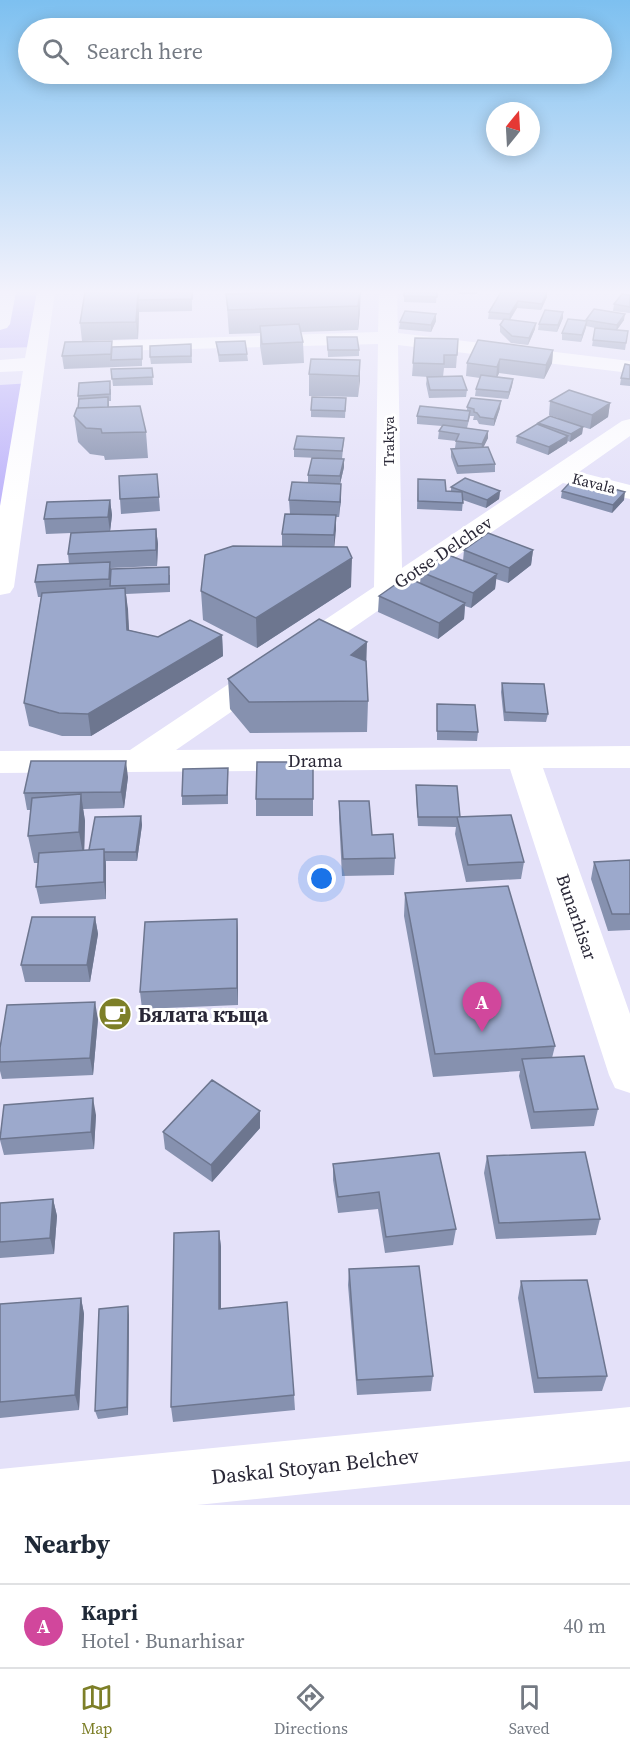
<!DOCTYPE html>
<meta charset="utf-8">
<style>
:root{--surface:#fff;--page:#f2f2f3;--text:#1f2937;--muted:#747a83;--line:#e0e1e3;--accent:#7d7f28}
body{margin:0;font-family:"Source Serif 4",serif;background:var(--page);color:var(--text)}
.compass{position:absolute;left:486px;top:102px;width:54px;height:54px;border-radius:50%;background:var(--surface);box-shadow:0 3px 15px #0003;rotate:18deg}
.you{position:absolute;left:322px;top:879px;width:21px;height:21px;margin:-15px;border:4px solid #fff;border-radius:50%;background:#1a73e8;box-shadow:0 0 0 9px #1a73e833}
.badge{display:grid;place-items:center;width:39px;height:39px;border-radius:50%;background:var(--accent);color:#fff;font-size:20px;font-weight:700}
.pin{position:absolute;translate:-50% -50px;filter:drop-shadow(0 2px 3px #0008)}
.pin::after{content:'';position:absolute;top:32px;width:21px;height:18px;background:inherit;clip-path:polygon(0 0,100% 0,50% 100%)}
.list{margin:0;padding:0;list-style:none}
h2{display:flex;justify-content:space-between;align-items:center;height:78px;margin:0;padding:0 24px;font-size:26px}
h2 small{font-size:20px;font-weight:400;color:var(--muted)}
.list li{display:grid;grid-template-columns:39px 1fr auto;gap:18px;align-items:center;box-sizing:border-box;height:84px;padding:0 24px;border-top:2px solid var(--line)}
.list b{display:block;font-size:22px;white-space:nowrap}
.list p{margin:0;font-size:20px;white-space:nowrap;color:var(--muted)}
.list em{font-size:20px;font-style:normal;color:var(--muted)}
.icon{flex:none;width:33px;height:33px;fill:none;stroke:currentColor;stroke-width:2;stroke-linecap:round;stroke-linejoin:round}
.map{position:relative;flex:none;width:630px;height:1505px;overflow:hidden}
.search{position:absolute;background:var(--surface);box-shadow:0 3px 15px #0003;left:18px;right:18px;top:18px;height:66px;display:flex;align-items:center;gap:15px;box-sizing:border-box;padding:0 21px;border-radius:33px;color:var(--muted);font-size:22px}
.sheet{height:162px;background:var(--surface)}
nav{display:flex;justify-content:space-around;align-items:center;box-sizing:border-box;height:84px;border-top:2px solid var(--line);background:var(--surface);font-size:16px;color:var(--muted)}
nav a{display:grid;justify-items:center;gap:3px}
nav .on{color:var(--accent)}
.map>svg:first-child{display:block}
.green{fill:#beb4fa}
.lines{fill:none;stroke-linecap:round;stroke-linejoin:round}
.street{fill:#fff;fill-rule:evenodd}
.secondary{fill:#fff;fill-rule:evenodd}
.wall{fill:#8691af}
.shaded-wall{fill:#6d768f}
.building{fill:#9ca9cc;stroke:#6d768f;stroke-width:1.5}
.labels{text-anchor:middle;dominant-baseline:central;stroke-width:6;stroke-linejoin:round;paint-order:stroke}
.far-street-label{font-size:15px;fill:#2a2837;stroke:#fff}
.street-label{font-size:18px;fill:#2a2837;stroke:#fff}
.near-poi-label{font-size:21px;font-weight:bold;fill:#2a2837;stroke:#fff;text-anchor:start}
.near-street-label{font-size:21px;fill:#2a2837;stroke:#fff}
</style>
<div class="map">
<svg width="630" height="1505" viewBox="0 0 630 1505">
<rect width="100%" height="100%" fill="#e4e1f9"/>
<path class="green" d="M0 292H46L37 347 0 348Z
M32 383 0 587V385Z"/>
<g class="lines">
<path class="street" d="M379 292H397L398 333 630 361V373L398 345 402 568 622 421 630 419V436L579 472 630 485V499L563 483 176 750 630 746V768H543L630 1014V1093L615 1088 609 1075 510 769 0 773V751L130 750 374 587 378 344 74 352 67 350 64 346 67 342 378 332Z
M630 1407V1461L197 1505H0V1469Z"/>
<path class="secondary" d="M0 292H16L10 324 7 328 0 330Z
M37 292H55L14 587 10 593 0 595V506L23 371 0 372V360L25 358Z"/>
</g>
<path class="wall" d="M85 292H192V311L139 312 138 339 82 341 80 323Z
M361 292 360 311 358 330 301 332 303 342 304 363 263 365 260 346V333L229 334 226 294Z
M404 292 437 293 436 303 404 302Z
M458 292H477V294H459Z
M501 292H547V297L541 310 517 308 510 320 535 329 528 345 511 343 500 332V325L503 320 488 319 489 312Z
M630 295V313L613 311 614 304Z
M436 314V321L431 332 399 329 400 322Z
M563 318 557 332 538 330 539 324Z
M586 320H624L617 330 628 331 625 350 592 346 595 328 600 329 586 326 581 342 562 340V333L586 321Z
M327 337 359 350V356L328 357Z
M415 338 457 355 456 368H444L443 377 467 390 466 397 429 398 426 384 427 377H429L412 376Z
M216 342 247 354 248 361 219 362Z
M191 344 192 363 151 364 150 357Z
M142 346V366L64 369 62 356 112 347Z
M553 350 552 363 544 379 499 373 497 377 513 379 512 386 508 399 475 396 476 389 480 378 466 376 467 363Z
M360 360 358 397 309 396V374Z
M630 365V386L620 385 621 378Z
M152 368 153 385 113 386 111 369Z
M111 389V401H109V407L146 432 148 458 105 460 104 456 90 454 78 442 74 416 78 408V396Z
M346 398 345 418 311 417V410Z
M550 401 610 403 608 417 590 429 583 427 582 434 570 442 568 441 567 443 548 455 516 443 517 436 538 425V423L558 418 549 415Z
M467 407 500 408 494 426 479 424 477 420H473L474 416H470L467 428 488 431V438L483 448 495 464V472L457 474 451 457V449H459L455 448 456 441 438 439 439 431 442 426 417 424V416L467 410Z
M344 438 342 459 294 457V449Z
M344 467 340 484 341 499 339 517H336L334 547 351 587 257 648 203 620 201 591 282 546V534L290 514 289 500 308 482V475Z
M157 474 160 511 121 514 120 499Z
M418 479 446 491 451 492V487L500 491 499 499 486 508 463 500 462 511 417 509Z
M562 491 624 500 612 513 561 498Z
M110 500 112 515 110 531 156 529 158 544 157 566 111 568V569L170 575V592L126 594 129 630 158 637 222 635 223 656 91 736H62L29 726 24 703 41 597H38L35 582 69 564 68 554 71 533 46 534 44 519Z
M464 550H533L531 565 508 583 496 579 495 589 471 608 465 606 464 619 438 639 378 612 379 596 420 584 421 572 463 561Z
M366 665 368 701 367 732 250 733 230 709 228 679Z
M502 683 548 714 546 722 504 721 501 692Z
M437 704 478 732 477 741 437 740Z
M313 762V816H256V799Z
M228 768V804L182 805V796Z
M128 777 124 808 83 809 85 821 84 850H89L141 816 142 825 137 861H106V899L40 904 36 887 38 863H34L28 836 31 810H27L24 793Z
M416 785 460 817 524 862 521 879 466 882 455 834 456 827 418 826 416 794Z
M339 801 395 858 394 875 342 876 339 818Z
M630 860V930L608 931 591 879 594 862Z
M405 893 555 1046 552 1058 598 1109 594 1126 531 1129 519 1076 520 1071 433 1077 404 916Z
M95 917 98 934 90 982H25L21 965Z
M237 919 238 936V1005L142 1009 140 992Z
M98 1019 93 1075 2 1079 0 1071V1048Z
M260 1111V1128L212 1182 165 1149 163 1132Z
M96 1115 94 1149 4 1155 0 1140V1135Z
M487 1156 600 1219 596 1235 496 1239 484 1173Z
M333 1164 456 1229 453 1245 385 1253 378 1209 338 1213 333 1180Z
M53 1199 57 1216 54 1254 0 1258V1203Z
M219 1231 221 1247V1309L294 1395 295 1410 173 1422 171 1407Z
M349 1269 433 1376 431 1391 357 1395 348 1285Z
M521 1281 607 1376 602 1391 534 1393 518 1298Z
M81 1298 84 1314 79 1410 0 1418V1304Z
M129 1315 128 1415 98 1419 95 1411Z"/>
<path class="shaded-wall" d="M360 292V311L358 330V306Z
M547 292V297L541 310 542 304Z
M138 300 139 312 138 339 136 322Z
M518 301 517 308 509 321 510 314Z
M563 312V318L557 332 558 325Z
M436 314V321L431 332V325Z
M625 314 624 320 616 331 617 325Z
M587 321 586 328 581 342 582 335Z
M536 323 535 329 528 345 529 338Z
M553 350 552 363 544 379 546 365Z
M500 359 499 373 496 380 497 367Z
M360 360V381L358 397 359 376Z
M513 379 512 386 508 399 509 392Z
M501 401 500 408 494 426V419Z
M610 403 608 417 590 429 592 415Z
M583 427 582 434 570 442 571 434Z
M488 431V438L481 452 482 444Z
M568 436 567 443 548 455 549 447Z
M344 459V467L340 484V476Z
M341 484V499L339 517 340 502Z
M500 491 499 499 486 508 487 500Z
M625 492 624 500 612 513 613 505Z
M110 500 112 515 110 532 108 517Z
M336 515V530L334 550V535Z
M156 529 158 544 157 566 156 550Z
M533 550 531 565 508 583 509 568Z
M352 558 351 587 257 648 256 618Z
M497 574 495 589 471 608 473 593Z
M125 588 128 609 130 651 127 630Z
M465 603 464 619 438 639 439 623Z
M222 635 223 656 91 736 88 714Z
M367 642 366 672 351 655Z
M126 761 128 777 124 808 121 792Z
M81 794 85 821 84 860 79 832Z
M141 816 142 825 137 861 136 852Z
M104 849 106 866V899L104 882Z
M95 917 98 934 90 982 87 965Z
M237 919 238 936V1005L237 988Z
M95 1002 98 1019 93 1075 90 1058Z
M93 1098 96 1115 94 1149 91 1132Z
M260 1111V1128L212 1182 211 1165Z
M53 1199 57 1216 54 1254 50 1238Z
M219 1231 221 1247V1325L219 1309Z
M81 1298 84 1314 79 1410 75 1395Z
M128 1306 129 1315 128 1415 127 1407Z"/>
<path class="building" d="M85 292H138L136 322 80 323Z
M139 292H192V299L138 300Z
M303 292H360L358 306 228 310 226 294Z
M404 292H437V297L404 296Z
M501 292H547L542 304 518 301 510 314 489 312Z
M622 294 630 295V307L614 304Z
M594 309 625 314 617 325 586 320Z
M545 310 563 312 558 325 539 324Z
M405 311 436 314 431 325 400 322Z
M504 319 536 323 529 338 512 336 500 325Z
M568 319 587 321 582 335 562 333Z
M299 324 303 342 262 344 260 326Z
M595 328 628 331 626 343 593 340Z
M327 337H357L359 350H328Z
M415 338 458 339 457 355H444V364L413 363Z
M478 340 553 350 546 365 500 359 497 367 467 363Z
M112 341 111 354 62 356 65 342Z
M245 341 247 354 219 355 216 342Z
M191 344V356L150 357V346Z
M142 346V359L111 360 112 347Z
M311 359 360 360 359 376 309 374Z
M625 364 630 365V379L621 378Z
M152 368 153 377 112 379 111 369Z
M481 375 513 379 509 392 476 389Z
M462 376 467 390H430L427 377Z
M110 381V394L78 396 79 383Z
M569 390 610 403 592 415 550 401Z
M108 397V407L78 408 79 399Z
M312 397 346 398 345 411 311 410Z
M471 398 501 401 494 419 480 417 477 413 474 412V409L467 407Z
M140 406 146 432 102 433 101 429 86 428 74 416 77 408Z
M420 406 470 411 468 421 417 416Z
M550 416 583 427 571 434 538 423Z
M537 424 568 436 549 447 517 436Z
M443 425 488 431 482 444 456 441 459 434 439 431Z
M297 436 344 438 342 451 294 449Z
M488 447 495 464 458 466 451 449Z
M312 458 344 459 340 476 308 475Z
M157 474 159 497 120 499 119 476Z
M465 478 500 491 487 500 451 487Z
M574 478 625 492 613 505 562 491Z
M418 479 445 480 446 491 462 492 463 503 418 501Z
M292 482 341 484 340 502 289 500Z
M110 500 108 517 44 519 47 502Z
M285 514 336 515 334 535 282 534Z
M156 529V550L68 554 71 533Z
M488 533 533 550 509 568 464 550Z
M233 546 347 547 352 558 256 618 201 591 205 555Z
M446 554 497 574 473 593 421 572Z
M110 562 109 579 35 582 38 565Z
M169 567V584L110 586 111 569Z
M406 577 465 603 439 623 379 596Z
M125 588 127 630 158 637 190 620 222 635 88 714 59 713 24 703 42 593Z
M319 619 367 642 351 655 366 661 368 701 249 702 228 679Z
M502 683 544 684 548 714 505 712Z
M437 704 475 705 478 732 437 731Z
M31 761H126L121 792 24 793Z
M257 762H313V799H256Z
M228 768 227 795 182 796 183 769Z
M416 785 457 786 460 817H418Z
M81 794 79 832 28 836 32 798Z
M339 801H369L372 835 393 834 395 858 343 859Z
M511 815 524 862 468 865 457 817Z
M141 816 136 852H104V849L89 850 95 817Z
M104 849V882L36 887 39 853Z
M630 860V914H612L594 862Z
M508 886 555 1046 435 1054 405 893Z
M32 917H95L87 965H21Z
M237 919V988L140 992 145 922Z
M95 1002 90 1058 0 1062V1048L7 1005Z
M584 1056 598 1109 534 1112 522 1059Z
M212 1080 260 1111 211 1165 163 1132Z
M93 1098 91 1132 0 1139 4 1105Z
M585 1152 600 1219 499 1223 487 1156Z
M439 1153 456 1229 386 1237 379 1192 338 1197 333 1164Z
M53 1199 50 1238 0 1242V1203Z
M219 1231V1309L287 1302 294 1395 171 1407 174 1233Z
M419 1266 433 1376 357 1380 349 1269Z
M587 1280 607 1376 538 1378 521 1281Z
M81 1298 75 1395 0 1402V1304Z
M128 1306 127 1407 95 1411 99 1309Z"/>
<linearGradient id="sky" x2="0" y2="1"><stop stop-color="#7dc0f0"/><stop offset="0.58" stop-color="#f3f2fc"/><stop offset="1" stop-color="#f3f2fc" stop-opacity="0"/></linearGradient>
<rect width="630" height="503" fill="url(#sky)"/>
<defs>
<symbol id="cafe-disc" viewBox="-11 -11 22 22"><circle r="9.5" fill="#7d7f28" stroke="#fff"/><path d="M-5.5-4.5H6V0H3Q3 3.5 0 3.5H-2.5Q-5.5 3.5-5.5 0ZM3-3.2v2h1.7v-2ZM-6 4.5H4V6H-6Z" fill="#fff"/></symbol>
</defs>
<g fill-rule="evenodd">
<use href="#cafe-disc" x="96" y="995" width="38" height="38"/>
</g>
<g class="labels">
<g class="far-street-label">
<text transform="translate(388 441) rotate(-90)">Trakiya</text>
<text transform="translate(594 483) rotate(14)">Kavala</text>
</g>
<g class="street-label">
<text transform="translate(443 552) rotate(-34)">Gotse Delchev</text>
<text x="315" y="760">Drama</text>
<text transform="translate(577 917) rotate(71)">Bunarhisar</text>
</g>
<g class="near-poi-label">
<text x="138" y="1014">Бялата къща</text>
</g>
<g class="near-street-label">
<text transform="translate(315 1466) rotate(-6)">Daskal Stoyan Belchev</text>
</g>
</g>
</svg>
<svg class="compass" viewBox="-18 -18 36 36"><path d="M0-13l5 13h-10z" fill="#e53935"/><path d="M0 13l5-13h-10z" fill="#747a83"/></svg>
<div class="you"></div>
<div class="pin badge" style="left:482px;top:1032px;background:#d1479c">A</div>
<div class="search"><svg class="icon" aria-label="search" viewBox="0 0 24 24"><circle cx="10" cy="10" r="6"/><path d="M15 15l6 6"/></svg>Search here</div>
</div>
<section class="sheet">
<h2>Nearby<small></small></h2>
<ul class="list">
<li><span class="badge" style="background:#d1479c">A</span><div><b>Kapri</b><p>Hotel · Bunarhisar</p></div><em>40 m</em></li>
</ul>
</section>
<nav>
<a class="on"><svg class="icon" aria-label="map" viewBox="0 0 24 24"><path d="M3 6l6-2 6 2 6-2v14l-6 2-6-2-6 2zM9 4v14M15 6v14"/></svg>Map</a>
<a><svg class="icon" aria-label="directions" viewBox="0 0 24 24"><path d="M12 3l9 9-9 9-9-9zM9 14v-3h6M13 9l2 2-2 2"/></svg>Directions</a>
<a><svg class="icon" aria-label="saved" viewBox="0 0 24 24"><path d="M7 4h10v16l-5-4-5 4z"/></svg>Saved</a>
</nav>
